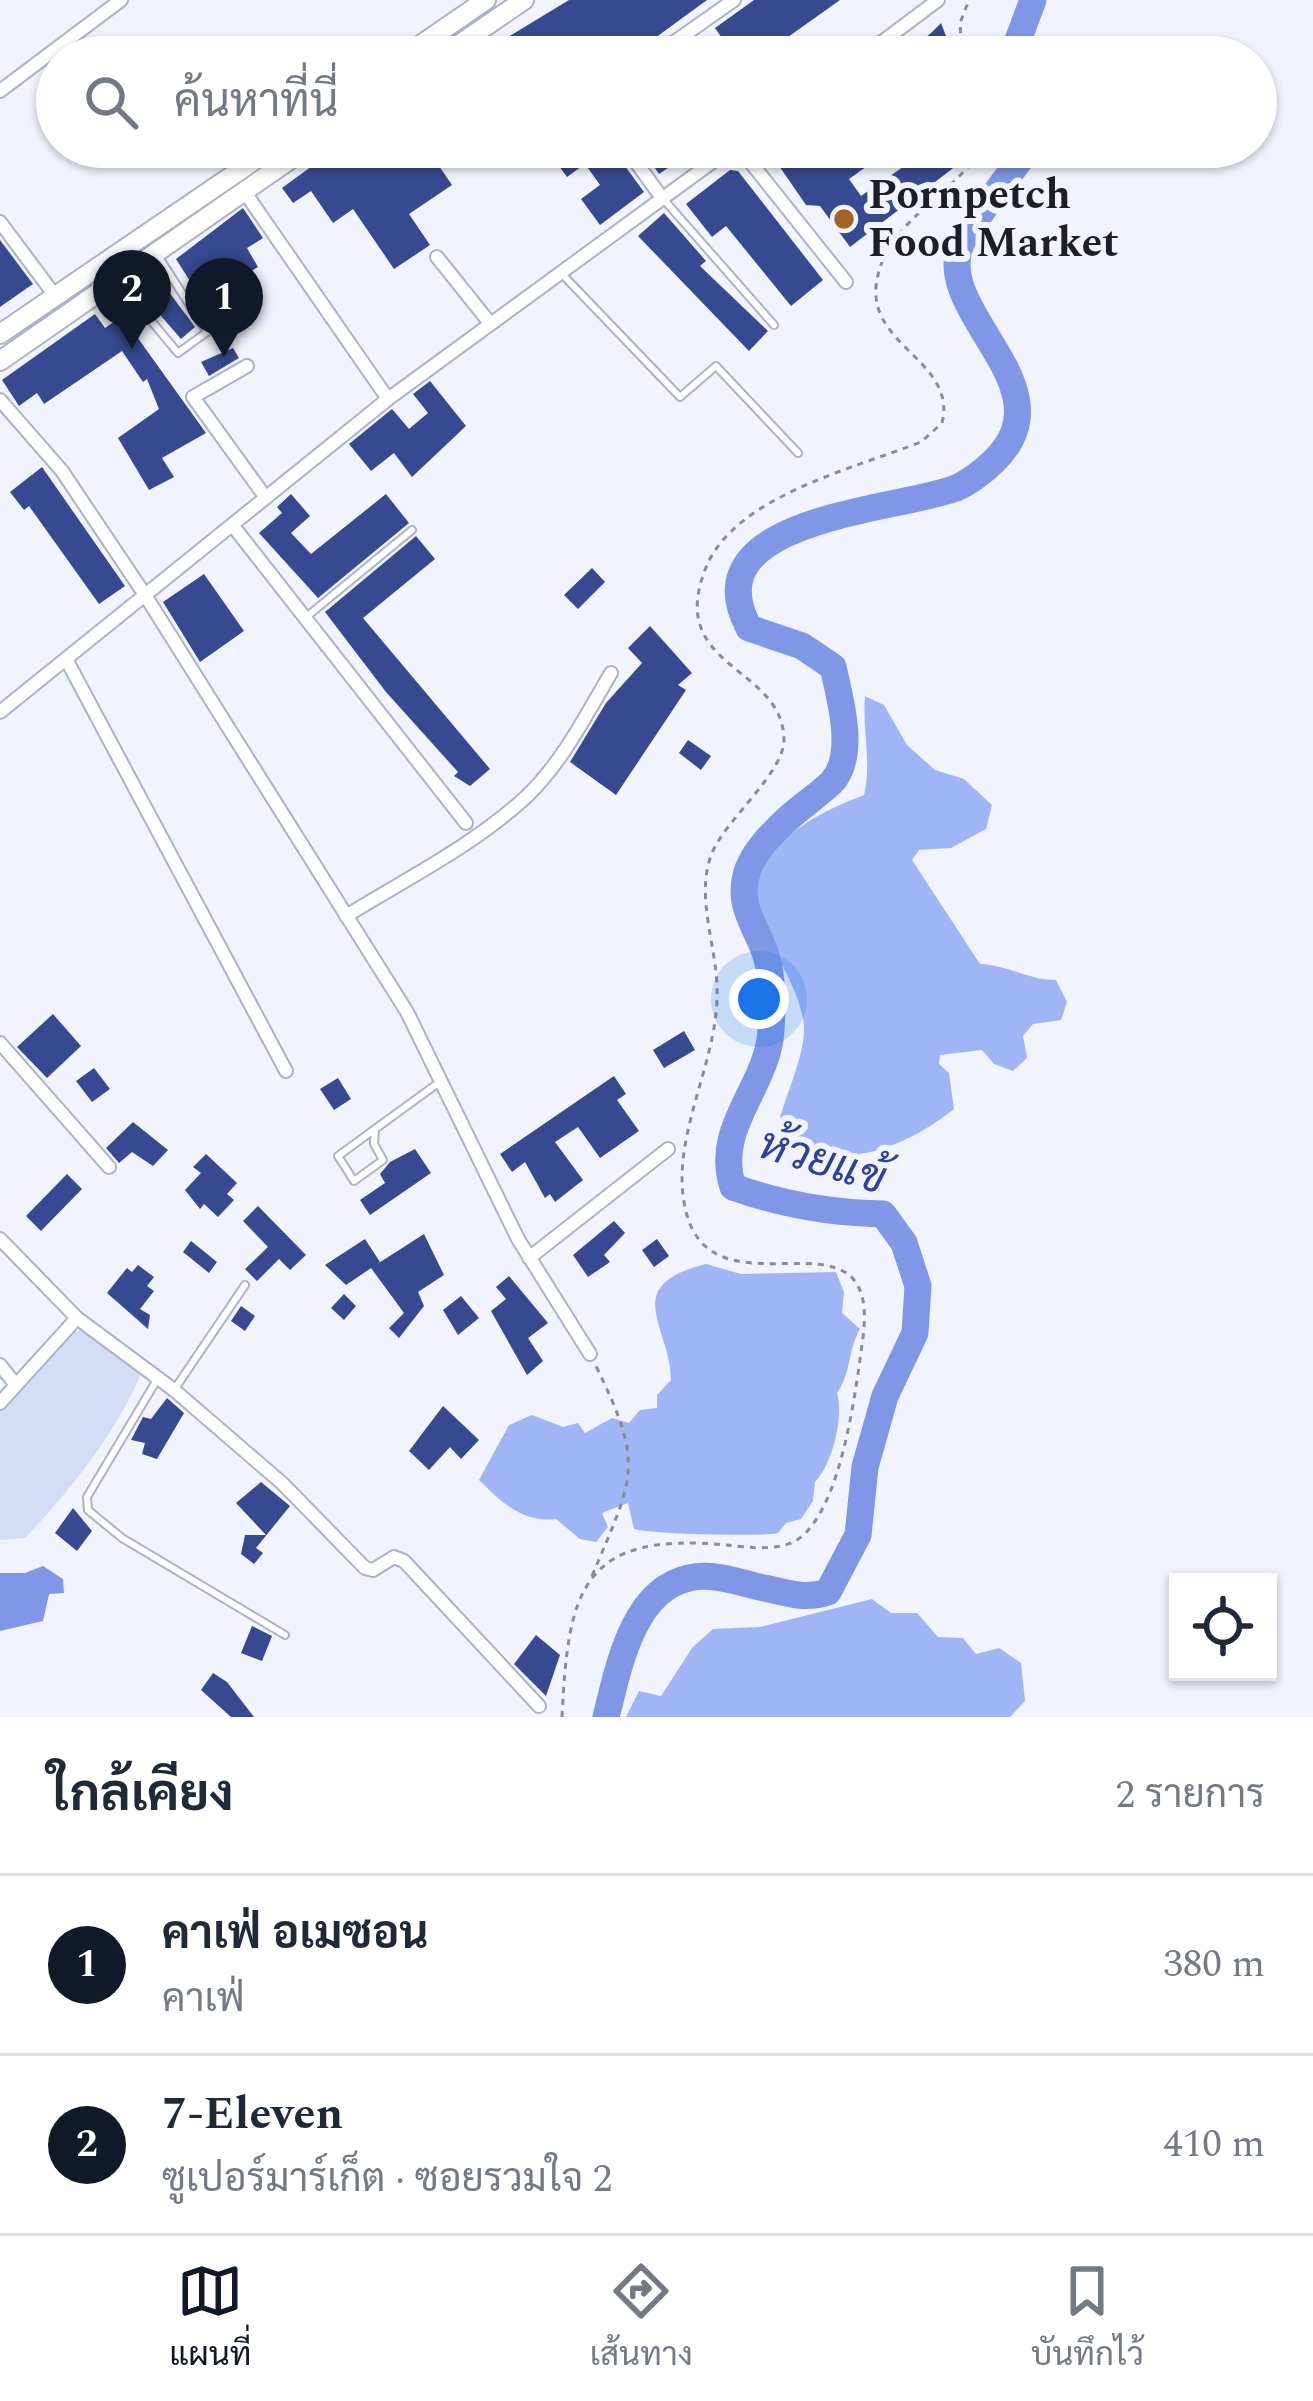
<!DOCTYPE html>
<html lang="th">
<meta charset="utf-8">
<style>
:root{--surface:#fff;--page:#f2f2f3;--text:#1f2937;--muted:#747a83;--line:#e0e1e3;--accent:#111827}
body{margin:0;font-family:Spectral,Sarabun,serif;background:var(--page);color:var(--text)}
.controls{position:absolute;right:36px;bottom:36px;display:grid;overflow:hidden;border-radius:0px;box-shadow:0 3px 9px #0004}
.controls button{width:108px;height:108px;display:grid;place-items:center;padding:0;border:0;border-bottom:3px solid var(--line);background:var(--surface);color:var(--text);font:60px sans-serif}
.you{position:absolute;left:759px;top:999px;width:42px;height:42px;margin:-30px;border:9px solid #fff;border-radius:50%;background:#1a73e8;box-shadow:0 0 0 18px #1a73e833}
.badge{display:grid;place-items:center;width:78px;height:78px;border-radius:50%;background:var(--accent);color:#fff;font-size:39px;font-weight:700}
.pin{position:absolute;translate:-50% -99px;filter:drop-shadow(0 3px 6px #0008)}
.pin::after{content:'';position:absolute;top:63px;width:42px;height:36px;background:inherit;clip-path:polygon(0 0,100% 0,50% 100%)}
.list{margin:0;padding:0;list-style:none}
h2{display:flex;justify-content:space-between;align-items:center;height:156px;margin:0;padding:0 48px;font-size:51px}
h2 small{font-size:39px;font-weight:400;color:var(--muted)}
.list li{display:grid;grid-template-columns:78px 1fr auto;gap:36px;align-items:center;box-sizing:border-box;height:180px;padding:0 48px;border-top:3px solid var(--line)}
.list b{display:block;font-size:45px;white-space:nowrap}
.list p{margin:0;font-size:39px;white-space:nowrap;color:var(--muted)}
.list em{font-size:39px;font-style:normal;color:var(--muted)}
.icon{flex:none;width:66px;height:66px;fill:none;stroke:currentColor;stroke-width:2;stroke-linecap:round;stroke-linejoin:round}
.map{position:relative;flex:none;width:1313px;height:1717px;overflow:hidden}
.search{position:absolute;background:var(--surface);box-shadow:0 3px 9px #0004;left:36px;right:36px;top:36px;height:132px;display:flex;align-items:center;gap:30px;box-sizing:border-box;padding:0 42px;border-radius:66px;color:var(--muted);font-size:45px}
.sheet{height:516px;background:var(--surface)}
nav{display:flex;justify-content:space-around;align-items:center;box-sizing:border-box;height:168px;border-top:3px solid var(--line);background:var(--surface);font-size:33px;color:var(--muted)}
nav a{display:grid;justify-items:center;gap:6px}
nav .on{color:var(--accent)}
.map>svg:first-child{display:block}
.green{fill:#d4ddf6}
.forest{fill:#a0b5f6}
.water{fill:#7f97e6}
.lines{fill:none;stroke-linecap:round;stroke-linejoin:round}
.river{stroke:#7f97e6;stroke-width:27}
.building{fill:#374990}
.service-casing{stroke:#adb3c7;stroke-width:10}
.minor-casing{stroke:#adb3c7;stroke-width:16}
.primary-casing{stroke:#adb3c7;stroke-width:22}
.path{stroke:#8a8d94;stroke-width:3;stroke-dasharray:6 6;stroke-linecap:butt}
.service{stroke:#fff;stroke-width:6}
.minor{stroke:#fff;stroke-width:12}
.primary{stroke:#fff;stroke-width:18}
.poi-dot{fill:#a16328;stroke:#f1f4fc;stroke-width:4.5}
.labels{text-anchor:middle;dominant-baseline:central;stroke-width:12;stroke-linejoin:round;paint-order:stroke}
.poi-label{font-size:42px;font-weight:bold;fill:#1c1f26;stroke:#f1f4fc;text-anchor:start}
.water-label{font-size:45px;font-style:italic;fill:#2e409b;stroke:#f1f4fc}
</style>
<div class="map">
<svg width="1313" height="1717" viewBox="0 0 1313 1717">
<rect width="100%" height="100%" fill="#f1f4fc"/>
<path class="green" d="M82 1330 141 1374C114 1436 71 1489 25 1538L0 1540V1412L71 1333Z"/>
<path class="forest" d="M865 696 884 705 907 745 935 770 964 779 992 805 986 829 951 848 919 850 912 860 980 964C1008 965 1027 980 1056 980L1067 1002 1061 1020 1033 1024 1023 1036 1027 1058 1013 1071 994 1064 982 1050 940 1055 939 1064 949 1073 954 1109C907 1147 820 1186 780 1118 787 1092 805 1054 804 1027 802 996 778 958 764 932 726 860 808 816 864 795 872 761 862 731 865 696Z
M706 1264 741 1274 836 1272 844 1292 842 1313 860 1329C847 1352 852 1371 837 1393 844 1417 832 1465 815 1482L813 1501 801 1519 786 1523 778 1533C762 1537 647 1534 634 1529L628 1503 602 1513 608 1527 596 1542 580 1539 556 1519C523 1523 502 1503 479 1480L509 1425 532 1415 563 1427 578 1423 585 1433 612 1418 629 1423 640 1410 657 1408V1395L671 1380C671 1327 618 1286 706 1264Z
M872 1599 891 1613H917L938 1637 963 1638 976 1654 999 1648 1021 1663 1025 1701 1010 1717H626L639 1691 661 1696 692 1648 713 1629 760 1627Z"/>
<path class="water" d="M43 1566 63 1579 64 1593 49 1594 43 1621 0 1631V1573H25Z"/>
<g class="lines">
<path class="river" d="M1020 57 1018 40 1033 0
M606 1717C618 1670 632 1590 689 1578 713 1572 741 1583 764 1588 789 1593 804 1600 828 1592L858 1535 865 1467 885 1396 915 1333 918 1286 904 1243 883 1214C830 1213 783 1205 733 1187 713 1127 768 1087 771 1030 773 1004 773 972 763 947 751 919 737 901 748 869 755 851 768 838 781 825 797 809 815 798 831 783 857 757 840 698 833 667L802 646 749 628C689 517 897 511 956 488 968 483 984 471 993 462 1072 387 932 314 961 244 969 227 1016 165 1030 147"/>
</g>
<path class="building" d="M569 0H707L629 57H475Z
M754 0H840L760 57H735L715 28Z
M941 23 954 57H899L930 34Z
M338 147H426L452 185 409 214 430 245 394 269 353 209 333 223 311 191 293 203 282 188Z
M554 147H611L644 192 600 225 581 199 600 185 585 164 567 177 548 151Z
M641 147H699L659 174Z
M766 147H894L849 179 861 196 932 147H963L969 156 850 247 820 206 806 205Z
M730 170 738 171 823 280 791 306 726 226 712 237 686 204Z
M243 208 263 238 247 248 258 267 202 300 176 259Z
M664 213 706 261 700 266 768 331 749 351 638 236Z
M0 240 33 284 0 307Z
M160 280 195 327 181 339 143 295Z
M95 314 105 328 122 316 206 433 162 458 174 477 149 490 118 438 159 409 147 379 143 382 122 351 44 404 37 393 19 406 2 380Z
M233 348 239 358 209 376 201 362Z
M430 381 466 426 412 477 394 453 371 471 349 444 392 409 409 429 428 413 413 394Z
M42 467 125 586 99 604 29 506 24 510 10 492Z
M291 494 310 516 291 533 311 554 386 494 409 523 318 598 259 533 282 513 277 507Z
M416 536 435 559 363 618 490 769 470 786 454 776 458 772 386 692 325 612Z
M592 568 605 582 578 609 564 595Z
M204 574 244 631 200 662 163 602Z
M650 626 692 673 678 685 686 690 616 795 570 762 606 703 642 663 628 648Z
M688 740 711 756 701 770 679 753Z
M53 1014 81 1046 47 1078 17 1047Z
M684 1031 695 1050 664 1068 653 1050Z
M94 1068 110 1089 92 1102 76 1081Z
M614 1076 626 1094 617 1100 639 1131 600 1158 578 1127 555 1142 583 1180 555 1202 550 1194 545 1198 525 1162 512 1172 500 1154Z
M338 1078 351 1099 334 1110 320 1089Z
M133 1122 168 1150 153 1166 132 1152 119 1163 106 1148Z
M415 1149 431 1173 370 1215 360 1200 385 1183 380 1174 390 1162Z
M206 1154 237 1183 227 1194 234 1200 218 1217 204 1204 200 1209 185 1190 201 1173 193 1167Z
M67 1174 82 1189 41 1231 26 1216Z
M258 1206 306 1255 290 1270 279 1259 257 1281 245 1269 268 1247 243 1221Z
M614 1221 625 1233 604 1255 610 1262 588 1277 573 1255Z
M424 1234 444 1275 418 1292 424 1306 399 1338 389 1328 404 1313 371 1268Z
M365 1239 380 1262 346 1285 325 1265Z
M657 1239 669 1256 654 1267 642 1250Z
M191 1241 217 1262 209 1273 183 1252Z
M138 1265 154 1277 147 1286 154 1291 140 1309 150 1315 148 1329 107 1293 127 1268 132 1272Z
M509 1276 548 1323 528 1338 543 1361 527 1375 491 1311 506 1299 496 1287Z
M344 1294 356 1306 344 1320 331 1308Z
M461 1296 479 1318 458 1335 443 1310Z
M241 1306 255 1316 245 1331 231 1321Z
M167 1398 184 1413 157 1459 142 1454 145 1443 131 1440 143 1417 151 1419Z
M443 1406 479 1440 461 1459 450 1447 429 1470 409 1451Z
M261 1482 290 1506 256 1548 263 1553 254 1564 241 1554 245 1535H266L236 1503Z
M73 1508 92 1531 77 1551 55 1533Z
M252 1626 272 1636 262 1661 241 1653Z
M536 1635 560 1655 546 1696 514 1664Z
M213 1673 227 1682 254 1717H231L201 1690Z"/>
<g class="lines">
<defs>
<path id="service" d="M665 201 774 325
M561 273 680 397 716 366 798 453
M118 281 178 353 207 332 158 256
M305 618 412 530
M375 1129 374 1144 383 1160 354 1181 338 1156 441 1081
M158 1378 87 1497 88 1510 122 1538 285 1635
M174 1390 245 1285"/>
<path id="minor" d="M653 57 734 0
M862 57 938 0
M0 91 121 0
M625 147 662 198
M744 154 846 282
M244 191 388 399
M0 222 56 297
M437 257 489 322
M247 366 193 397 266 498
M0 400 62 471 145 595 407 1012 518 1239 590 1354
M233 526 466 823
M66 659 286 1071
M0 712 388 399 726 152
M346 916C406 879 474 845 526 797 562 763 586 715 611 673
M0 1043 109 1167
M0 1239 77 1318 174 1390 283 1484 365 1568 373 1570 394 1557 404 1561 539 1706
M529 1258 668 1149
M0 1365 16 1385
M0 1403 77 1318"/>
<path id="primary" d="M403 57 486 0
M441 57 524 0
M0 334 274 147
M0 361 308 147"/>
</defs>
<use href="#service" class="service-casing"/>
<use href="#minor" class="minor-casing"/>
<use href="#primary" class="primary-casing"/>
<path class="path" d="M962 57 960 23 969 0
M592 1576C634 1476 645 1466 596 1366
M562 1717C568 1591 581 1531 726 1545 747 1547 777 1552 797 1540 842 1510 856 1389 863 1337 882 1192 705 1331 684 1202 672 1131 720 1059 717 987 716 944 695 895 712 853 726 819 785 772 784 739 782 664 663 669 707 565 737 496 855 468 921 442L942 423C957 362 871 347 876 287 882 222 954 197 982 147"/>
<use href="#service" class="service"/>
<use href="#minor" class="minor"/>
<use href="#primary" class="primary"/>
</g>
<circle class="poi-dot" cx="844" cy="219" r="12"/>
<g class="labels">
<g class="poi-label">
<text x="868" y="195">Pornpetch<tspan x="868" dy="48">Food Market</tspan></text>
</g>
<g class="water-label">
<text transform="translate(822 1162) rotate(17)">ห้วยแข้</text>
</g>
</g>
</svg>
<div class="controls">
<button><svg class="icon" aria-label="locate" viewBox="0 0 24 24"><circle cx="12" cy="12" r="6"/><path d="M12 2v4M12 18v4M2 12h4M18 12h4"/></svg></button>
</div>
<div class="you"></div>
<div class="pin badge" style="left:224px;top:357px">1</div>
<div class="pin badge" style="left:132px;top:349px">2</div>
<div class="search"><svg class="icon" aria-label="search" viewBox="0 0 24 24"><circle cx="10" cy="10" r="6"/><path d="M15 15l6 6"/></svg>ค้นหาที่นี่</div>
</div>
<section class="sheet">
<h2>ใกล้เคียง<small>2 รายการ</small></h2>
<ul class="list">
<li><span class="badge">1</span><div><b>คาเฟ่ อเมซอน</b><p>คาเฟ่</p></div><em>380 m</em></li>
<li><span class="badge">2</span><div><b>7-Eleven</b><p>ซูเปอร์มาร์เก็ต · ซอยรวมใจ 2</p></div><em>410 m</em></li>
</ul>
</section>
<nav>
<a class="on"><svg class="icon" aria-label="map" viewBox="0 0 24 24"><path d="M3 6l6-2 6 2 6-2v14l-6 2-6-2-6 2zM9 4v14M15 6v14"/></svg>แผนที่</a>
<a><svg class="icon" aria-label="directions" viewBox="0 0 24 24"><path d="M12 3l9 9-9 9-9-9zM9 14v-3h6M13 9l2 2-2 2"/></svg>เส้นทาง</a>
<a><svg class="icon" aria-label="saved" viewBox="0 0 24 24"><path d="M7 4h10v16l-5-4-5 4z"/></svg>บันทึกไว้</a>
</nav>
